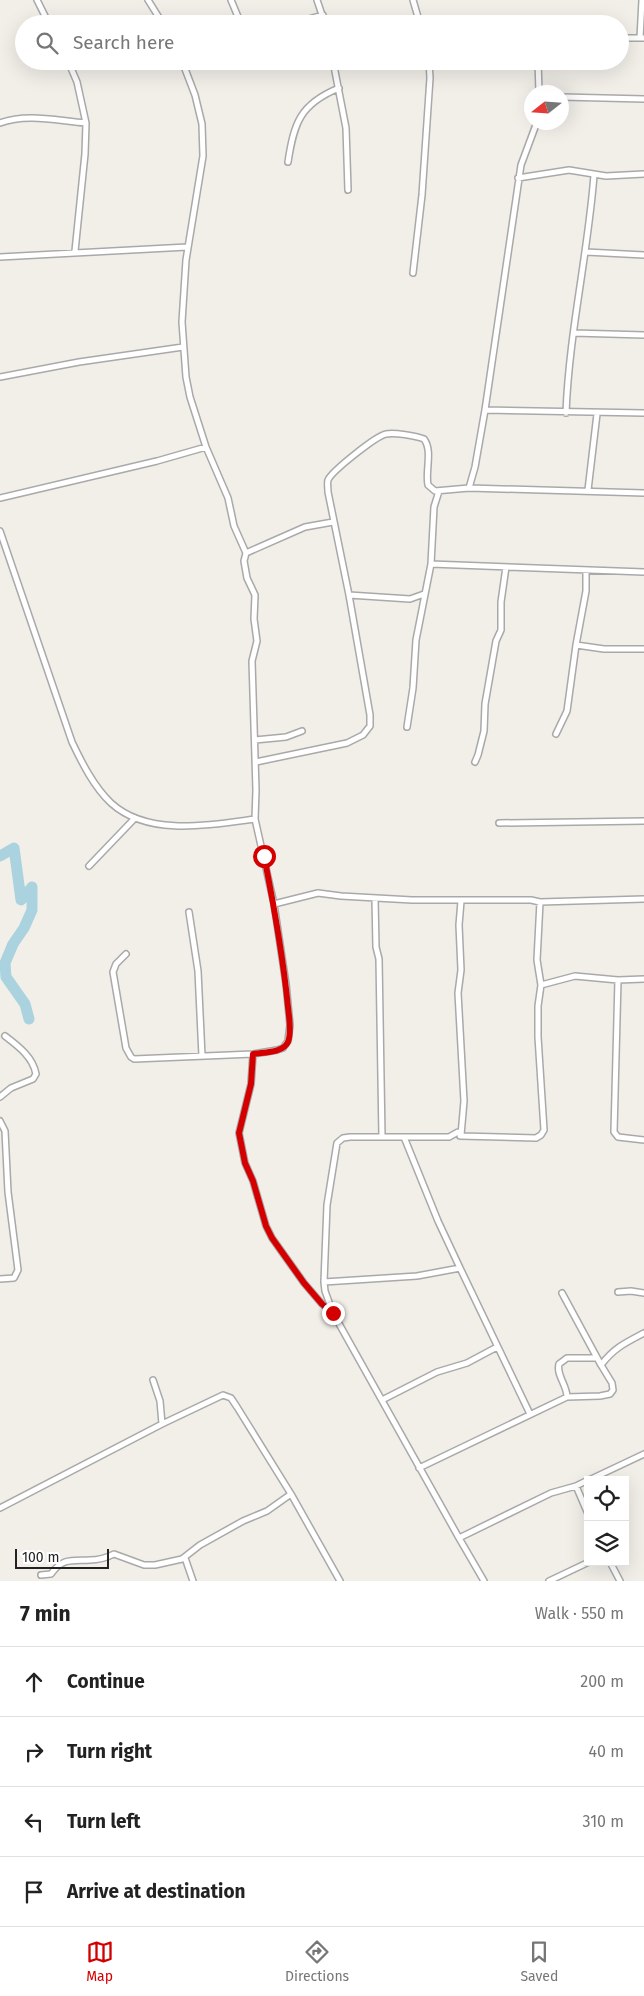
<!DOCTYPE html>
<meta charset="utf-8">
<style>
:root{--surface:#fff;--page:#f6f6f6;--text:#222;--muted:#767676;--line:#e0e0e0;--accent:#d40000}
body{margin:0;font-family:"Fira Sans",sans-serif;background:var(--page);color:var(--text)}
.controls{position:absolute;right:15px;bottom:15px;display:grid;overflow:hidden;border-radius:0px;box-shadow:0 5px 20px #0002}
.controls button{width:45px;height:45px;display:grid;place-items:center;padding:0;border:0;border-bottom:1px solid var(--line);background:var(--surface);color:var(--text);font:25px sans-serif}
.compass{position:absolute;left:524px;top:85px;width:45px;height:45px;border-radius:50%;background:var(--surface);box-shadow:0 5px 20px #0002;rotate:253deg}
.scale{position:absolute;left:15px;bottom:12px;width:94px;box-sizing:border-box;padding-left:5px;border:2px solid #222;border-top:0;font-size:14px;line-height:18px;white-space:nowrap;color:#222;-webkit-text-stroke:4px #fff;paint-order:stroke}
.stop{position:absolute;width:15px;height:15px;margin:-11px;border:4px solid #d40000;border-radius:50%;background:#fff}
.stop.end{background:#d40000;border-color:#fff;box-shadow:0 1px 5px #0008}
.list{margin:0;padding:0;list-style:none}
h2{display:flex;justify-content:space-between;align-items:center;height:65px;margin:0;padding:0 20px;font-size:21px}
h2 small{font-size:16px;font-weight:400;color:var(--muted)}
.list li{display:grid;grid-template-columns:32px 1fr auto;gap:15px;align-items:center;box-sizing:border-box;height:70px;padding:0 20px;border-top:1px solid var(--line)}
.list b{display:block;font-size:19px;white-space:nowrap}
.list em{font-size:16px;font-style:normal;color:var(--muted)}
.icon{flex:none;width:28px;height:28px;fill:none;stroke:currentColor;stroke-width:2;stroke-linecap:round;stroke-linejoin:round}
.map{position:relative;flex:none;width:644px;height:1581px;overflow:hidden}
.search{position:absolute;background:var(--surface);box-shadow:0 5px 20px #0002;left:15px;right:15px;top:15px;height:55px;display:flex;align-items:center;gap:12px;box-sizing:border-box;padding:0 18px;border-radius:28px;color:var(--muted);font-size:19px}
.sheet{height:345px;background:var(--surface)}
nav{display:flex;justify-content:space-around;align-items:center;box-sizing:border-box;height:70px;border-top:1px solid var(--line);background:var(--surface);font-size:14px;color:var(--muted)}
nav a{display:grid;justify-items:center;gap:2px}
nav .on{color:var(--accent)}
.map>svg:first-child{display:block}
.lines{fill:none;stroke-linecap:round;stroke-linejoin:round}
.river{stroke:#aad3df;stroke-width:11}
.street-casing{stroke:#a9a9a9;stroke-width:8}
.street{stroke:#fff;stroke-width:5}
.route{stroke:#d40000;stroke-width:6}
</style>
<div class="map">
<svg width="644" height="1581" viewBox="0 0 644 1581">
<rect width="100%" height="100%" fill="#f2efe9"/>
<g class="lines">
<path class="river" d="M0 856 14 848 21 900 32 887V910L24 928 13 944 5 963 6 977 25 1004 29 1019"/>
<defs>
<path id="street" d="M37 0 49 24
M148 0 163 24
M231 0 241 24
M317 0 325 24
M413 0 420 24
M291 24 323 15
M620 38H644
M640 38 642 0
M68 61 77 82 86 123 85 154 75 251
M333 61 346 128 348 190
M538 61 539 92
M562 97 644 99
M0 123C27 113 58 121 86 123
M288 162C294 123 300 104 339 88
M518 178 569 170 606 176 644 174
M586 252 644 255
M0 257 187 247
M413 273 422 195 430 78 429 61
M574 333 644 335
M0 377 79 362 183 347
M485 410 644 413
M566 413C569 333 588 254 594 175
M469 488 475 467 485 410 521 165 537 122
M588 490 597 414
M0 498 157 461 206 447
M0 531 72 742C82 763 94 787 111 803 148 837 211 825 255 819
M246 553 305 527 333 522
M431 564 644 572
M586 570V591L576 645 604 649H644
M349 595 410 599 424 594
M407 727 413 688 416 640 431 564 434 507 439 491
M556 734 567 711 576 645
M255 740 286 737 302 731
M256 762 347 743 363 735 370 726V715L349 595 328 492C328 488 327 483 328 480 332 471 376 436 386 434 394 432 416 436 424 439 433 451 425 471 428 485L435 491 469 488 644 493
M475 762 478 755 484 731 485 704 496 641 501 630V602L506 567
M499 823 644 821
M89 866 135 818
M375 899 376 947 379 959 382 1137
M461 901 459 925 461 970 458 993 464 1101 461 1135 458 1132 449 1137H404L438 1221 460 1268 417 1276 324 1282 325 1291 333 1313 459 1538 551 1493 576 1486 588 1480
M274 904 318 893 341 896 412 900H531L540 902 644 899
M189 912 198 971 202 1056
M126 954 116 964 113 972 126 1048 131 1057 134 1059 253 1054 277 1050 283 1048 288 1041 290 1025 286 984 274 904 255 819 256 790 252 661 257 641 254 619 255 595 247 578 244 561 246 553 234 526 228 498 206 447 190 397 186 377 182 322 186 260 203 156 202 124 195 95 182 61
M618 980 614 1132 618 1137 644 1140
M541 985 575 976 618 980 644 979
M253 1054 251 1084 239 1133 245 1163 253 1181 266 1226 272 1238 304 1283 322 1304 332 1312
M0 1097 11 1088 33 1079 36 1074C33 1057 18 1046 5 1036
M0 1121 5 1131 8 1192 18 1270 14 1278 0 1279
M460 1136 536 1138 541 1135 544 1130 538 1037V1006L541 985 537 960 540 902
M460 1268 530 1414
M324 1282 327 1205 337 1143 343 1138 350 1137H404
M618 1292 631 1291 644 1293
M601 1365C614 1348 625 1343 644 1333
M153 1380 160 1401 162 1424
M567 1397C567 1385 556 1375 559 1364L567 1358H596
M382 1400 437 1372 467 1363 497 1347
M419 1468 567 1397 600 1396 610 1394 613 1390 612 1383 601 1365 562 1293
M589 1480 644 1454
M576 1486 588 1514
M0 1508 162 1424 223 1395 231 1398 237 1407 291 1494
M459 1538 484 1581
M185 1558 193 1581
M610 1562 620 1581
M41 1575 51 1574C63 1557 73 1561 90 1560 99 1560 106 1558 114 1554L144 1565H155L182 1559 200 1545 243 1521 267 1511 291 1494 340 1581
M549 1581 589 1562"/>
</defs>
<use href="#street" class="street-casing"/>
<use href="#street" class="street"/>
</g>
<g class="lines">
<path class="route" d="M264 856C274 906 283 956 288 1007 289 1017 292 1032 288 1042 283 1053 264 1052 253 1054L251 1084 239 1133 245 1163 253 1181 266 1226 272 1238 304 1283 322 1304 333 1313"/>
</g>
</svg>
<div class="controls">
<button><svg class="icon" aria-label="locate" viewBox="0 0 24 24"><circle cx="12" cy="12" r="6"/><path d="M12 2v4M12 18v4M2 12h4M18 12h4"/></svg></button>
<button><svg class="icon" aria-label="layers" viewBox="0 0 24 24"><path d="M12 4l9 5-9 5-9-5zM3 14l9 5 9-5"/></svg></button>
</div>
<svg class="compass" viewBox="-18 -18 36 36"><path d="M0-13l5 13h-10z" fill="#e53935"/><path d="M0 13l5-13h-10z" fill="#767676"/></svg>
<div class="scale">100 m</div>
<div class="stop" style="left:264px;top:856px"></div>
<div class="stop end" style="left:333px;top:1313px"></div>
<div class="search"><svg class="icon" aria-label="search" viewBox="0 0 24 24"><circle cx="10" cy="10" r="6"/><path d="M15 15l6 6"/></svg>Search here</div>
</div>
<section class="sheet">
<h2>7 min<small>Walk · 550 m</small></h2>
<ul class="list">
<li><svg class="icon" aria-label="ahead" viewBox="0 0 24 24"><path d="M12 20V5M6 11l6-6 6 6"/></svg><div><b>Continue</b></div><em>200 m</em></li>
<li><svg class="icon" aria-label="right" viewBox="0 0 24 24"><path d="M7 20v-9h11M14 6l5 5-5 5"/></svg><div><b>Turn right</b></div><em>40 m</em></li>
<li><svg class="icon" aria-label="left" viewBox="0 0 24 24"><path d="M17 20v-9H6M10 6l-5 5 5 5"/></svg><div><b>Turn left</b></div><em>310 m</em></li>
<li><svg class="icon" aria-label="arrive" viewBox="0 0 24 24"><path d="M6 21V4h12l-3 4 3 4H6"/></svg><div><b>Arrive at destination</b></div></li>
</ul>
</section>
<nav>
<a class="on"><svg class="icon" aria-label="map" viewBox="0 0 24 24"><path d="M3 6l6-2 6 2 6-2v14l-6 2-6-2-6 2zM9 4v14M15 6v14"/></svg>Map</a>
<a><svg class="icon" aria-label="directions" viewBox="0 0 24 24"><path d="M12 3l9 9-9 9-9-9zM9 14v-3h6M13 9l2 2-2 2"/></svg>Directions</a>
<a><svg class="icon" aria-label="saved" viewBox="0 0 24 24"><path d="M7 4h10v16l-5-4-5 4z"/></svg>Saved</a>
</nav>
